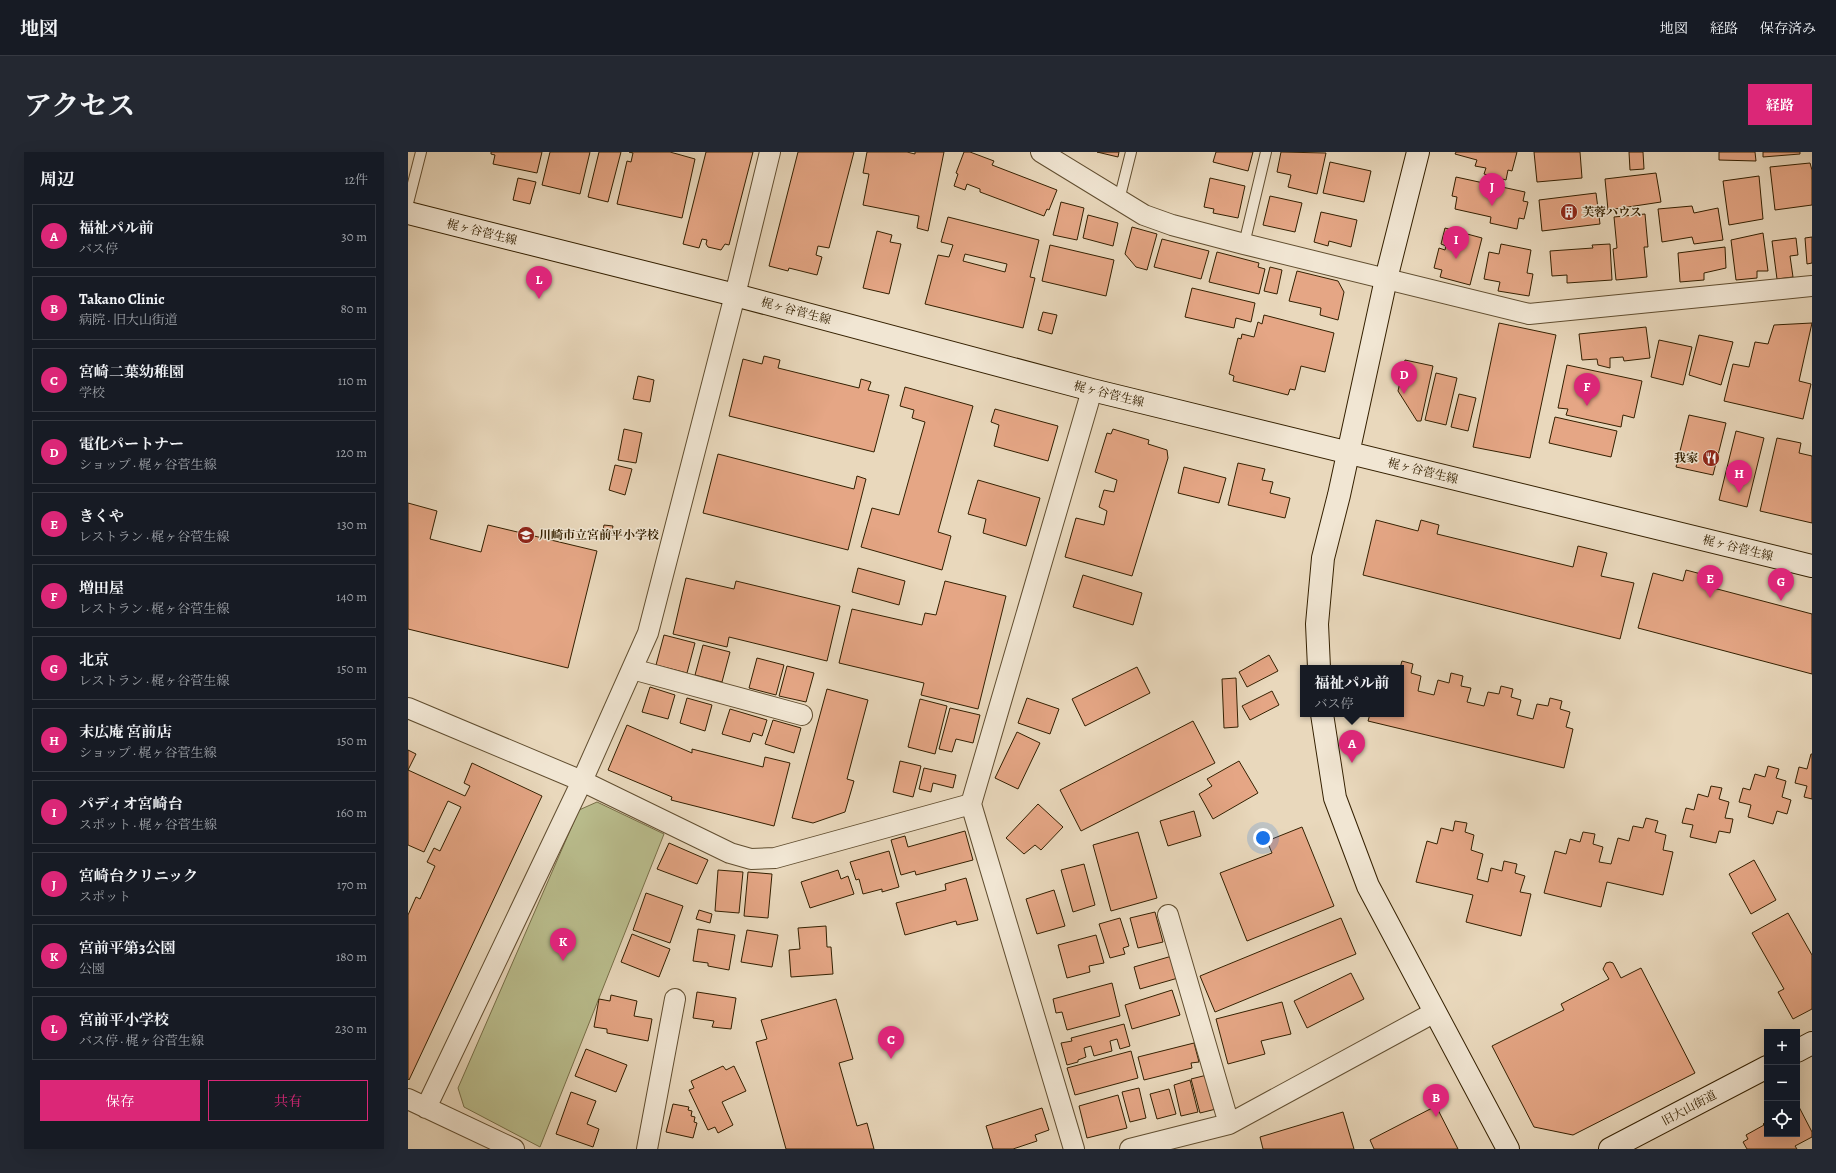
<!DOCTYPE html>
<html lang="ja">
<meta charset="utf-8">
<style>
:root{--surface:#171b24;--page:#242831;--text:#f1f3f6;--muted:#9ea1a6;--line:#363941;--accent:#db2777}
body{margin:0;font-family:Alegreya,"Noto Serif JP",serif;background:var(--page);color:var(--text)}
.controls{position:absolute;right:12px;bottom:12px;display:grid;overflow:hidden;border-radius:0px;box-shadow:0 4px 16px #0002}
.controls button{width:36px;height:36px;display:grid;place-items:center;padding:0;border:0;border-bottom:1px solid var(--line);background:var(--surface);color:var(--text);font:20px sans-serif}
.you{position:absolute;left:855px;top:686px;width:14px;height:14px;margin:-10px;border:3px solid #fff;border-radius:50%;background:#1a73e8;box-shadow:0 0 0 6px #1a73e833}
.badge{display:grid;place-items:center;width:26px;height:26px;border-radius:50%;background:var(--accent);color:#fff;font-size:13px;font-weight:700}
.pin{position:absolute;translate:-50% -33px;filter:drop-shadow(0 1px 2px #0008)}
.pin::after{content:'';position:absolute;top:21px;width:14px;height:12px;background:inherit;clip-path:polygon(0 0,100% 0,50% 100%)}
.popup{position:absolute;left:892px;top:513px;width:104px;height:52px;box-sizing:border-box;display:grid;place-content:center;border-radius:0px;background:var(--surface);filter:drop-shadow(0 1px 3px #0005);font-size:13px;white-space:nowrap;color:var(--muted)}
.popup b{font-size:15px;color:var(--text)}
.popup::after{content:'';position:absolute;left:50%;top:100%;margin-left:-8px;border:8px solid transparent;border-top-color:var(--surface)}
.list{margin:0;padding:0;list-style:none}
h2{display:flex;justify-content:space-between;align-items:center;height:52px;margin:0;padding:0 16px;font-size:17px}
h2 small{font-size:13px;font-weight:400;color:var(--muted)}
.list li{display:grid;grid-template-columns:26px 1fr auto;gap:12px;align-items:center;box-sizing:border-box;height:64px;margin:0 8px 8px;padding:0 8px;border:1px solid var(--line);border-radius:0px}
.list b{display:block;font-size:15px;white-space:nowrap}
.list p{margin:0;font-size:13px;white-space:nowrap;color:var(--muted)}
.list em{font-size:13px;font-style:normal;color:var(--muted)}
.actions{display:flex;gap:8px;padding:12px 16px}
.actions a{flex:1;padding:9px 0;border:1px solid var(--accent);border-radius:0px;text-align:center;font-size:14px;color:var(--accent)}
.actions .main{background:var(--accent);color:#fff}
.icon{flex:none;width:22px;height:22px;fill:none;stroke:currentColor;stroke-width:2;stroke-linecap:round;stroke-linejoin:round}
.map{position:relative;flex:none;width:1404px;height:997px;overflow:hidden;border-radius:0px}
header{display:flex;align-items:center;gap:24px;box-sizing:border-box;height:56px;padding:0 20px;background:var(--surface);border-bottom:1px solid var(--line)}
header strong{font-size:19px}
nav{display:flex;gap:22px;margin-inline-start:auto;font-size:14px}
.intro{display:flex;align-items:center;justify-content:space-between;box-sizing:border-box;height:96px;padding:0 24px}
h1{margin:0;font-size:28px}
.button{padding:10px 18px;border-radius:0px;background:var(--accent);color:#fff;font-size:14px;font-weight:700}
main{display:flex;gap:24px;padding:0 24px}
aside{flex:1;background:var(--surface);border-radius:0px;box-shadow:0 4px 16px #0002}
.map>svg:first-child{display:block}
.green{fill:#babe8e;stroke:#776f48}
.building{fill:#e5a685;stroke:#342001;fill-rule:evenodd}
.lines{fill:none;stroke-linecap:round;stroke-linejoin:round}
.lane-casing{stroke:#614e30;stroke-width:12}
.street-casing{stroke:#614e30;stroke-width:22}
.secondary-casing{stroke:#342001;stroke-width:24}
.lane{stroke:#f1e6d3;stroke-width:10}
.street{stroke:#f1e6d3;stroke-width:20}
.secondary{stroke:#f1e6d3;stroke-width:22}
.labels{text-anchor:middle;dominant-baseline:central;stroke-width:3;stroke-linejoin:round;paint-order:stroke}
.poi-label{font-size:12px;font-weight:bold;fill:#342001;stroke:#f1e6d3;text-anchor:start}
.street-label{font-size:12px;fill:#342001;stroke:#f1e6d3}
</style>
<header>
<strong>地図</strong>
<nav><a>地図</a><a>経路</a><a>保存済み</a></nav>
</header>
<div class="intro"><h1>アクセス</h1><a class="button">経路</a></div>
<main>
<aside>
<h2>周辺<small>12件</small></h2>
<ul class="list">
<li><span class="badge">A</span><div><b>福祉パル前</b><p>バス停</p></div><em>30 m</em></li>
<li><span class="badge">B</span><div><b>Takano Clinic</b><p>病院 · 旧大山街道</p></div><em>80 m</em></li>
<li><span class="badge">C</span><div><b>宮崎二葉幼稚園</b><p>学校</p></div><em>110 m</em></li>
<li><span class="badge">D</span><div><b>電化パートナー</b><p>ショップ · 梶ヶ谷菅生線</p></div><em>120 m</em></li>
<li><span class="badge">E</span><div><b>きくや</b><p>レストラン · 梶ヶ谷菅生線</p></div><em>130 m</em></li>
<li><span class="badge">F</span><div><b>増田屋</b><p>レストラン · 梶ヶ谷菅生線</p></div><em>140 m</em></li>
<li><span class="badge">G</span><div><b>北京</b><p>レストラン · 梶ヶ谷菅生線</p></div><em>150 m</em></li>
<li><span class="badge">H</span><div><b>末広庵 宮前店</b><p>ショップ · 梶ヶ谷菅生線</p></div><em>150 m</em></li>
<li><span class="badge">I</span><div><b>パディオ宮崎台</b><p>スポット · 梶ヶ谷菅生線</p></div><em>160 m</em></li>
<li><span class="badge">J</span><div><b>宮崎台クリニック</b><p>スポット</p></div><em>170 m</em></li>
<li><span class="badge">K</span><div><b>宮前平第3公園</b><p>公園</p></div><em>180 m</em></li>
<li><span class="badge">L</span><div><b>宮前平小学校</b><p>バス停 · 梶ヶ谷菅生線</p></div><em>230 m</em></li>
</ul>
<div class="actions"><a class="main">保存</a><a>共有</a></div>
</aside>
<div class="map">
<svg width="1404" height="997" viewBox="0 0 1404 997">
<rect width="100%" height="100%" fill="#e9d8bc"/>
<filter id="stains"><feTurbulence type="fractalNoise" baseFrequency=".005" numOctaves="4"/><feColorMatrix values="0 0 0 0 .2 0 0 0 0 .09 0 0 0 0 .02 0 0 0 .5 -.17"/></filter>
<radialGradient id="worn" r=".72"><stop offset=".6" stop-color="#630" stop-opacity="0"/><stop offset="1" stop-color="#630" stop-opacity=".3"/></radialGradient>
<path class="green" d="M189 650 256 682 132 995 56 955 50 936 171 658Z"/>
<path class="building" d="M83 0H134L129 21 85 12 87 3 83 2Z
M142 0H182L172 42 134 33Z
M191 0H213L200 50 180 45Z
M221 0H262L287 7 274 66 209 52 219 9 223 10 225 1Z
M298 0H345L321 93 317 92 313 98 300 95 298 92 299 88 294 87 291 96 275 92Z
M390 0H446L421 96 410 94 408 103 414 105 409 123 381 116 380 119 361 114Z
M459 0H499L507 2V0H536L520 79 509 76 511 64 455 53 461 22 455 21Z
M556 0H562L586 9 584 13 649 38 641 58 639 57 636 64 572 40V37L559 32 557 38 546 34 550 22 548 21Z
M689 0H711L710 5Z
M808 0H845L840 19 805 10Z
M873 0 918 1 909 42 880 35 883 23 869 20Z
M1048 0H1109L1104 19 1100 18 1098 28 1076 22 1078 16 1067 14 1069 8 1047 2Z
M1126 0H1172L1174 26 1129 30Z
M1221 0H1235L1236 17 1222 18Z
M1311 0H1347L1348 9 1311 8Z
M1355 0H1392V2L1355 5Z
M922 10 963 19 956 50 915 41Z
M1402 11 1404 18V53L1367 58 1362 15Z
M1248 21 1253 50 1200 58 1197 27Z
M1351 24 1355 67 1321 73 1315 29Z
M1048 25 1117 40 1115 49 1120 50 1116 67 1111 66 1109 77 1082 71 1083 65 1047 57 1049 45 1044 44Z
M110 26 128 30 122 52 105 48Z
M802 26 837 34 830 66 805 61 806 57 796 55Z
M1188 41 1192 72 1134 79 1131 48Z
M862 44 894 51 887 80 855 73Z
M653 50 676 56 669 88 645 83Z
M1284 54 1286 61 1310 56 1315 88 1286 92 1284 85 1254 90 1250 57Z
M913 60 949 68 943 95 921 89 920 94 906 90Z
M1237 62 1240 95H1236L1239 125 1208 128 1205 97 1209 96 1206 65Z
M680 63 710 71 705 94 675 86Z
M540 65 631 88 622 125 627 126 615 176 517 152 530 103 541 105 545 93 533 90ZM557 102 599 112 597 120 555 109Z
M724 75 749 82 739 118 728 115 717 102Z
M1037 76 1074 86 1062 133 1032 125 1034 118 1026 116 1031 96 1037 98 1038 94 1033 92Z
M469 79 484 83 482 90 493 92 481 142 455 136Z
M1355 81 1360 119H1349V126L1328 128 1323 88Z
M1404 85V111L1399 112 1397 86Z
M1388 86 1390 103 1382 104 1385 125 1369 127 1364 89Z
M754 87 801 99 793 127 746 115Z
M1093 92 1123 98 1119 121 1125 122 1121 144 1090 139 1092 130 1076 127 1081 100 1091 102Z
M1202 92 1204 128 1159 131V123L1144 124 1142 99 1185 96 1184 93Z
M642 93 706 108 698 144 634 129Z
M1317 95 1318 116 1296 121V128L1272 130 1270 101Z
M809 100 851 111 850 115 857 117 851 142 801 130Z
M862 115 874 118 869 142 856 139Z
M889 119 930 129 936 140 930 168 912 163 913 156 881 149Z
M784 136 847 151 843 170 828 166 826 176 777 165Z
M635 160 649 163 644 182 630 178Z
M856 163 926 181 917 220 893 214 887 238 882 237 880 243 825 229 826 224 821 222 830 186 833 187 834 182 846 185 850 170 854 172Z
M1091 171 1148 183 1122 306 1065 295Z
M1404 171 1391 229 1403 232 1395 267 1316 249 1325 212 1341 215 1347 190 1360 192 1366 173Z
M1238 175 1242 206 1216 209 1215 205 1202 206V216L1190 213 1189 207 1174 208 1171 182Z
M1291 183 1325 190 1313 233 1281 223Z
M1251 188 1284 195 1275 233 1243 225Z
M356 204 372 208 370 216 451 236 453 227 463 230 460 238 481 243 466 300 321 264 335 207 354 212Z
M997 208 1025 214 1013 269H1009L990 239Z
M1159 213 1234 229 1226 266 1215 263 1213 275 1158 263 1160 257 1150 256Z
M1028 221 1049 226 1038 273 1017 268Z
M230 224 246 228 242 250 225 247Z
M497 235 565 254 530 380 543 384 534 418 453 395 464 356 491 363 517 270 504 266 506 258 492 254Z
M1051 242 1068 246 1060 279 1043 275Z
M587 257 650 274 640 309 586 294 591 273 583 270Z
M1281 263 1318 271 1305 323 1268 315Z
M1147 265 1209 279 1203 305 1141 291Z
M216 277 234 281 228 311 210 308Z
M705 277 741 288 740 292 759 298 760 306 724 424 657 405 668 366 696 373 699 359 691 355 696 338 706 340 709 328 687 320 699 281 703 282Z
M1328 279 1356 286 1339 355 1311 348Z
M1369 286 1393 291 1391 301 1404 304V371L1352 359Z
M310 302 446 337 449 324 458 327 440 398 295 361Z
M830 311 857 317 854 328 865 330 862 341 882 346 877 366 820 353Z
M207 313 224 317 217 343 201 338Z
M776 315 818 326 811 351 770 341Z
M570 328 632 346 618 394 575 381 578 367 560 362Z
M0 351 29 359 22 387 73 400 80 373 189 399 160 516 0 477Z
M968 368 1010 379 1013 368 1031 373 1029 382 1165 415 1170 394 1199 401 1193 424 1226 431 1212 487 955 423Z
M196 373 205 374 203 384 194 383Z
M450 416 497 429 491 453 444 440Z
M1278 418 1297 423 1294 433 1404 462V522L1230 476 1245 421 1275 429Z
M675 423 734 441 725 473 665 455Z
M278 426 326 437 328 429 432 454 419 509 321 485 319 495 265 482Z
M537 429 598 444 570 557 513 543 516 531 431 511 444 457 514 473 517 461 528 463Z
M256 483 287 491 279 521 248 513Z
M295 493 322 500 314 530 287 523Z
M861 503 870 519 839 535 831 520Z
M349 506 376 513 368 543 341 536Z
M994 509 1005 512 1003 521 1013 524 1010 539 1026 543 1030 528 1041 531 1043 521 1055 524 1053 534 1063 536 1059 550 1076 554 1080 540 1091 542 1093 534 1105 537 1103 545 1113 548 1109 563 1125 567 1129 552 1140 554 1142 546 1154 549 1152 557 1162 560 1158 575 1165 577 1156 616 960 569 962 562H993L992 516Z
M379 514 406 521 398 550 371 544Z
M729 515 742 541 677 574 664 547Z
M828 526 830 575 816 576 814 527Z
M242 535 267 543 260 567 234 560Z
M419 537 460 548 439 627 446 629 437 660 405 671 384 666Z
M864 539 871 553 842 568 834 554Z
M279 546 304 553 297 579 272 571Z
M619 546 651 557 642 582 610 571Z
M512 547 539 554 527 602 500 595Z
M542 556 572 563 565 591 548 587 544 600 531 597Z
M322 557 359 568 354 584 345 581 342 590 314 582Z
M365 568 393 576 386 601 357 592Z
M785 569 807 611 673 679 652 638Z
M219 573 284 601V597L355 615 357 605 382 611 366 674 263 648 264 645 200 618Z
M609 580 632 591 610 637 587 626Z
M0 598 8 602 0 618 57 644 62 634 56 631 64 611 134 644 1 928 0 927V763L8 745 12 747 27 714 19 710 26 696 32 699 53 655 40 649 16 700 0 693Z
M1403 602H1404V647L1396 645 1399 634 1387 631 1391 615 1399 617Z
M492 609 513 614 505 645 485 640Z
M831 609 850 641 805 667 791 642 804 634 799 627Z
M1360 614 1371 617 1368 626 1378 629 1374 645 1383 648 1379 662 1369 659 1365 672 1340 665 1343 653 1331 650 1335 636 1342 638 1347 622 1357 625Z
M516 616 548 623 545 636 525 631 523 640 511 637Z
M1303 634 1314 636 1311 647 1321 650 1317 666 1325 667 1322 681 1311 679 1308 691 1282 685 1285 673 1274 671 1278 656 1286 658 1290 642 1300 645Z
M630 652 655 675 633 698 627 693 616 702 598 686Z
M786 659 793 684 760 694 752 669Z
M1238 666 1250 669 1247 680 1258 683 1255 698 1265 700 1255 743 1199 730 1193 755 1136 741 1147 699 1158 702 1162 687 1172 690 1175 680 1187 682 1185 692 1195 695 1191 710 1203 712 1210 686 1221 689 1225 674 1235 676Z
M1047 669 1059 671 1057 680 1066 683 1063 698 1075 702 1069 727 1080 730 1083 716 1094 719 1096 709 1109 712 1107 721 1117 724 1112 740 1123 742 1113 784 1058 770 1065 743 1008 730 1019 689 1029 692 1033 676 1045 679Z
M894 675 926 754 839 789 812 721 864 701 859 689Z
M557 679 565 708 508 723 507 719 493 723 483 688 497 684 500 695Z
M730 680 749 746 703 759 685 693Z
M261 691 300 708 289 732 249 717Z
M481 699 491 735 474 740V737L455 742 451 727 448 728 442 710Z
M1346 708 1368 748 1343 762 1321 722Z
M676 712 687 753 665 760 653 718Z
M310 718 335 720 331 761 307 759Z
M430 718 433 727 440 724 446 742 402 756 393 730Z
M340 720 364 722 360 766 336 764Z
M558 726 570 768 549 773 548 769 497 783 488 751 538 738 537 732Z
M646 738 657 774 629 782 618 747Z
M238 741 275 754 262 791 225 778Z
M291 758 304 762 302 771 288 767Z
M747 760 755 790 730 796 722 766Z
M1380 761 1404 803V857L1385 867 1370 840 1376 837 1344 781Z
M712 766 721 794 715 796 717 802 702 806 691 772Z
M933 766 948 802 807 860 792 824Z
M418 774 419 795H423L425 822 383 825 381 798 392 797 390 776Z
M290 777 327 783 321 818 300 814V811L285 809Z
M339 778 370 783 364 815 333 810Z
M224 782 262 797 251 825 213 810Z
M688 783 696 811 681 814 682 820 659 826 650 793Z
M764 804 770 826 732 837 726 815Z
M1202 810 1205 811 1213 826 1233 816 1287 921 1165 983 1126 975 1084 894 1156 858 1153 852 1201 827 1195 817 1198 811Z
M943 821 956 847 899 876 886 849Z
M704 831 712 864 659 878 654 860 648 861 645 847Z
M764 838 772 863 724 877 717 853Z
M289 840 328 846 323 877 304 875 306 869 285 866Z
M203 843 229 849 226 864 244 867 240 889 199 881V877L186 875 191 847 202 849Z
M428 847 445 907 431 911 449 974 459 971 466 997H378L348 890 359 887 353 868Z
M874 850 883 882 853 889 857 902 820 912 808 867Z
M716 872 722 894 712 897 709 887 702 889 704 899 686 904 683 894 676 896 678 905 670 908V910L659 913 653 891 664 889 663 886Z
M786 891 791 910 783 911 784 916 736 928 730 905Z
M178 897 219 913 208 940 167 924Z
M723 899 730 926 667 943 659 916Z
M315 914 318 918 326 914 338 939 314 950 325 973 310 981 307 975 300 978 281 938 286 936 283 929Z
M799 923 808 957 792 961 783 927Z
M782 928 790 960 773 964 766 933Z
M731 936 738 966 722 970 714 940Z
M761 937 768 962 749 967 742 942Z
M163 940 188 949 179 972 191 977 185 995 148 982Z
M710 943 719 976 679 986 671 954Z
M265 952 281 955 280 958 284 959 283 964 287 965 286 970 289 971 285 986 258 980Z
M1390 953 1404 980V985L1387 994 1389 997H1339L1335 990 1340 987 1338 983 1356 973 1355 972 1359 969V982H1389Z
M1028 954 1050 997H966L962 988Z
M634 956 641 978 627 983 629 989 605 997H585L578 974Z
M935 960 946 997H855L852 985Z"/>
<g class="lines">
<defs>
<path id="lane" d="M711 48 723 0
M0 51 13 0
M836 92 858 0"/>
<path id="street" d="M633 0 736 63 764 73 836 92 1121 162 1404 134
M224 517 394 563
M0 556 174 629 322 701 343 707 367 706 563 652 684 238
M563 652 666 997
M760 763 821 972
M0 947 106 997
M18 956 174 629 240 481 327 143 362 0
M239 997 267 847
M722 997 821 972 1027 860"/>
<path id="secondary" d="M0 61 327 143 684 238 1404 414
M911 516 909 472 915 406 931 343 978 127 1010 0
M914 562 927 646 960 734 1100 997
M1389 899 1404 891
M1202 997 1359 915"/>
</defs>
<use href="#lane" class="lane-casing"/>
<use href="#street" class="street-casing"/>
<use href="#secondary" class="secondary-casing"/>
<use href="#lane" class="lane"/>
<use href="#street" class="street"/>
<use href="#secondary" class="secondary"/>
</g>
<defs>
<symbol id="building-disc" viewBox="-11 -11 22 22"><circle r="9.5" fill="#8f2418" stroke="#f1e6d3"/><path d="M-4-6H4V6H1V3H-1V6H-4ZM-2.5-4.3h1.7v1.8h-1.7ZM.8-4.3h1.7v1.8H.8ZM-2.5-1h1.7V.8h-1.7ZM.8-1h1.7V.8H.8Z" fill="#fff"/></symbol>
<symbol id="restaurant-disc" viewBox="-11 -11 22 22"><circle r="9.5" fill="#8f2418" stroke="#f1e6d3"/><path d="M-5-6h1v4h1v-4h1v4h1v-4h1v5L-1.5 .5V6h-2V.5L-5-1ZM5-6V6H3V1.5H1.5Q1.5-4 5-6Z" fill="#fff"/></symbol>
<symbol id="school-disc" viewBox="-11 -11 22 22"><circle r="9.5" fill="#8f2418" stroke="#f1e6d3"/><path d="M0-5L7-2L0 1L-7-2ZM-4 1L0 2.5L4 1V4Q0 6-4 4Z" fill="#fff"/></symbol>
</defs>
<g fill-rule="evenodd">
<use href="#building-disc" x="1151" y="50" width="20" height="20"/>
<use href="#restaurant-disc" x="1293" y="296" width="20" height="20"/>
<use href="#school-disc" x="108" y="373" width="20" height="20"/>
</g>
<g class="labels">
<g class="poi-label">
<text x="1174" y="60">芙蓉ハウス</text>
<text x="1290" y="306" text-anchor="end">我家</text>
<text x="131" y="383">川崎市立宮前平小学校</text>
</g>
<g class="street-label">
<text transform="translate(74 80) rotate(14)">梶ヶ谷菅生線</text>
<text transform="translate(388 159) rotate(15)">梶ヶ谷菅生線</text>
<text transform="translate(701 242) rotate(14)">梶ヶ谷菅生線</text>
<text transform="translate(1015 319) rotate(14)">梶ヶ谷菅生線</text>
<text transform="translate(1330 396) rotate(14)">梶ヶ谷菅生線</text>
<text transform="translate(1281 956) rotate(-28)">旧大山街道</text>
</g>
</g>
<rect width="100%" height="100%" filter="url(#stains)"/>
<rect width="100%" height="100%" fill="url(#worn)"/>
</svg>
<div class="controls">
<button>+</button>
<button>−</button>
<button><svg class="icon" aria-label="locate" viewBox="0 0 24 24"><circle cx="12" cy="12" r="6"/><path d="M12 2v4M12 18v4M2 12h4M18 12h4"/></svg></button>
</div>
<div class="you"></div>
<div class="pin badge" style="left:944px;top:611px">A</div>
<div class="popup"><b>福祉パル前</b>バス停</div>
<div class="pin badge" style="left:1028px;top:965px">B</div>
<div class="pin badge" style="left:483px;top:907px">C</div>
<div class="pin badge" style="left:996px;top:242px">D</div>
<div class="pin badge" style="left:1302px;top:446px">E</div>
<div class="pin badge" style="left:1179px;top:254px">F</div>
<div class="pin badge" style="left:1373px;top:449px">G</div>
<div class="pin badge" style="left:1331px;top:341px">H</div>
<div class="pin badge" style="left:1048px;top:107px">I</div>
<div class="pin badge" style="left:1084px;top:54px">J</div>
<div class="pin badge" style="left:155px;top:809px">K</div>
<div class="pin badge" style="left:131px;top:147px">L</div>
</div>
</main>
